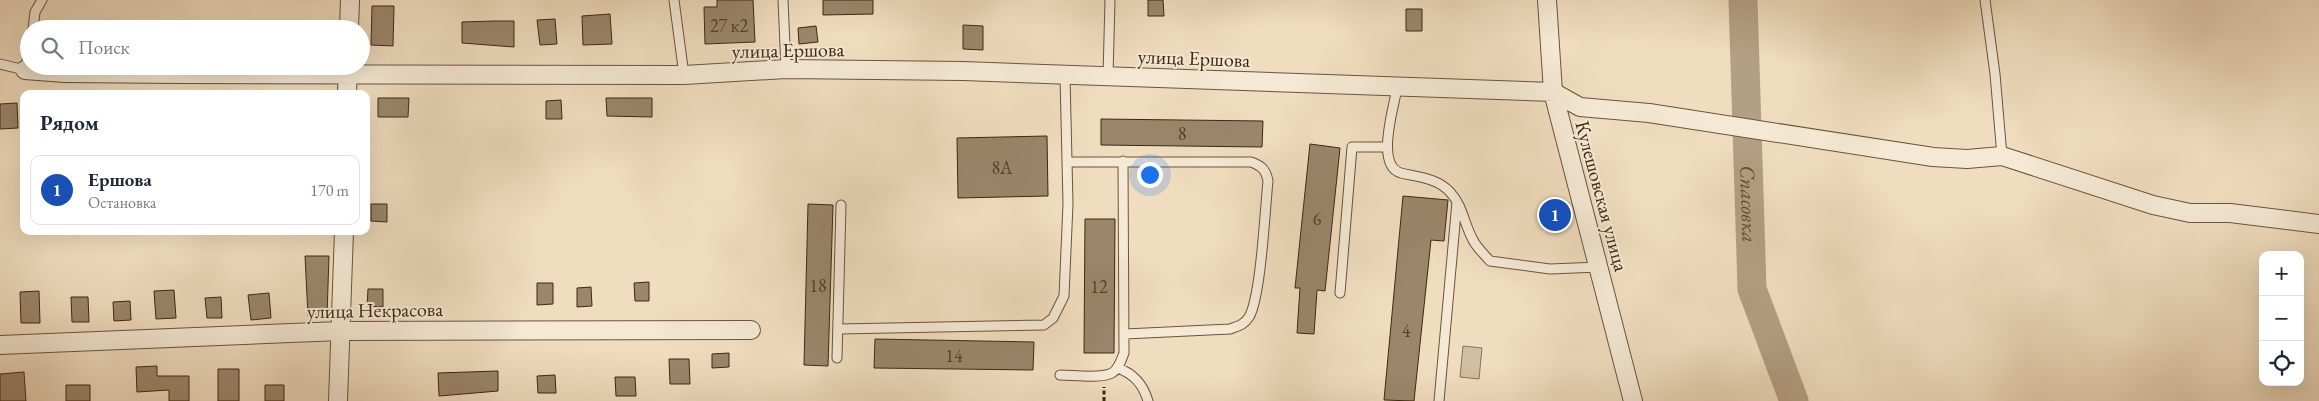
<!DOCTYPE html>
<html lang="ru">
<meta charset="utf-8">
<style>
:root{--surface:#fff;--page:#f2f2f3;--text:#1f2937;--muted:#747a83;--line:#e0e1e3;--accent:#1a73e8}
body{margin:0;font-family:"EB Garamond",serif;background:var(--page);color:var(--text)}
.controls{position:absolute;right:15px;bottom:15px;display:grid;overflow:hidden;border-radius:10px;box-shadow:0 5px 20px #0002}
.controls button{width:45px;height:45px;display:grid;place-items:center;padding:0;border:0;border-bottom:1px solid var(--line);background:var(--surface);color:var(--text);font:25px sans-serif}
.you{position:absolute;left:1149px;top:174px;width:18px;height:18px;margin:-12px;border:4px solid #fff;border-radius:50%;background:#1a73e8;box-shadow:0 0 0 8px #1a73e833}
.badge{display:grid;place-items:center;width:32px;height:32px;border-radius:50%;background:var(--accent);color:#fff;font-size:16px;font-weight:700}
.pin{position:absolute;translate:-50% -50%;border:2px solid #fff;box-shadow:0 1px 5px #0006}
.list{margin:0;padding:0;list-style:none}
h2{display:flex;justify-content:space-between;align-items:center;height:65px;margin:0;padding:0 20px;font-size:21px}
h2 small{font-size:16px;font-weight:400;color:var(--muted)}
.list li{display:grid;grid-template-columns:32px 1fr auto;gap:15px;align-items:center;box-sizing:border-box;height:70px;margin:0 10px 10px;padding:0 10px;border:1px solid var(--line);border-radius:10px}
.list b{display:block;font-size:19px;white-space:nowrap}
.list p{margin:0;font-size:16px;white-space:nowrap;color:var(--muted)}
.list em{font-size:16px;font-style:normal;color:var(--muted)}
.icon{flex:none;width:28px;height:28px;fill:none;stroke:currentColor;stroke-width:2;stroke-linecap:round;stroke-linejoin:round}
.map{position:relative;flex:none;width:2319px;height:401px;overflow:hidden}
.search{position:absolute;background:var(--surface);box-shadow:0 5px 20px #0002;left:20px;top:20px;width:350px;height:55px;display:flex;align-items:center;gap:12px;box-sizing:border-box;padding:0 18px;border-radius:28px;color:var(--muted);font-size:19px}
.panel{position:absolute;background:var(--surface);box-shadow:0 5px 20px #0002;left:20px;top:90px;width:350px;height:145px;border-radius:10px}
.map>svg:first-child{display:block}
.green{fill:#d2bea2;stroke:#88725a}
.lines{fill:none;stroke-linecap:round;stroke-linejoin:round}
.river{stroke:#b39f84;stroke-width:29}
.building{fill:#9b866c;stroke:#3e2712}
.lane-casing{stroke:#6a543d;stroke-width:11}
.street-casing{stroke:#6a543d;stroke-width:20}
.path{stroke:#3e2712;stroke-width:3;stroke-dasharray:4 2.5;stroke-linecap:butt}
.lane{stroke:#f5e9d5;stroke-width:9}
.street{stroke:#f5e9d5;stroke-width:18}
.labels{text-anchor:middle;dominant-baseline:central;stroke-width:4;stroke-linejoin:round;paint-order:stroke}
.number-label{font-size:18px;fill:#553f28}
.street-label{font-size:20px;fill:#3e2712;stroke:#f5e9d5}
.water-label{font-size:21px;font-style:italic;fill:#614b34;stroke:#f5e9d5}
</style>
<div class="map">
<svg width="2319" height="401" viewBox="0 0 2319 401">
<rect width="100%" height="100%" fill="#f0ddbf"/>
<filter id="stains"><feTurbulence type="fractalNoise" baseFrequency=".004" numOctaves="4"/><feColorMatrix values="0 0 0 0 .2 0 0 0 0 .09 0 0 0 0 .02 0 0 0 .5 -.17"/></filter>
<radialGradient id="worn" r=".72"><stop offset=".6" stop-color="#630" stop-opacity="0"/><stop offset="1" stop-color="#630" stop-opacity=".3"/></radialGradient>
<path class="green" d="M1463 346 1482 348 1479 379 1460 377Z"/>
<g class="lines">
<path class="river" id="s1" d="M1743 0 1752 289 1794 401"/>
</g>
<path class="building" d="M717 0H753L755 42 705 44 704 7H717Z
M823 0H873V14L823 15Z
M1148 0H1163L1164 16H1148Z
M372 6H394L393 46 371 45Z
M1406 9H1422V31H1406Z
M610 14 612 44 583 45 582 16Z
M555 19 557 44 540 45 537 20Z
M494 21H514V47L462 43V22Z
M963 25 983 26V50L963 49Z
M816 26 818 42 799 44 798 28Z
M378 98H409L408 117H378Z
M606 98H652V117L607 116Z
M561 100 562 119H546V101Z
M17 103 18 128 0 129V104Z
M1101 119 1263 121 1262 147 1101 145Z
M1047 136 1048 196 958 198 957 138Z
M1310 144 1340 148 1325 291 1317 290 1314 334 1297 333 1300 288H1295Z
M1403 196 1448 200 1444 241 1431 240 1414 401 1384 400Z
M371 204H387V222L371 221Z
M808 204 833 205 828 366 804 365Z
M1085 219H1115L1114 353H1084Z
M305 256H329L327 316H308Z
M649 282V301H635L634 283Z
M537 283H553V304L537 305Z
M591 287 592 306 577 307V288Z
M368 289H383V307L367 306Z
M174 290 176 318 156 319 154 291Z
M39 291 40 323H21L20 292Z
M269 293 271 318 251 320 248 295Z
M71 297H88L89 322H72Z
M221 297 222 318H207L205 298Z
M130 301 131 320 114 321 113 302Z
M875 339 1034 342 1033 370 874 368Z
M729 353V367L712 368V354Z
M669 359H689L690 384H670Z
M157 366V376H189V401H169V390L137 392 136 367Z
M218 369H239V401H218Z
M498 371V391L439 396 438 373Z
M24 372 26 401H0V374Z
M555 375 556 393H538L537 376Z
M615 377H635L636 396H616Z
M66 385H90V401H66Z
M265 385H284V401H265Z"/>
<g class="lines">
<defs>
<path id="lane" d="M674 0 684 75
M783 0 786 69
M1985 0 1995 74 2002 156
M33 29 35 12 42 0
M0 64 25 70 29 52
M1108 76 1110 0
M1397 88C1394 107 1375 166 1401 173 1418 177 1437 178 1450 192 1463 206 1464 224 1473 240 1477 248 1484 254 1490 261L1550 269 1599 267
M1068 162H1251C1262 166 1266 170 1268 181 1265 209 1261 297 1249 317 1244 325 1238 326 1230 329L1125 334
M1340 293 1352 147H1387
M839 329 1044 325 1053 318 1064 296 1068 204 1065 76
M837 358 841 205
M1118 368C1134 374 1143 384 1148 401
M1060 375C1073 375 1101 379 1112 373 1119 369 1121 360 1124 353L1123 161
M1439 401 1457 202"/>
<path id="street" d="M1547 0 1553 92 1633 401
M349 29 350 0
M25 70 65 73 181 74 684 75 786 69 963 71 1553 92 1580 107 1649 113 1933 157 1967 159 2002 156 2153 205 2190 213H2230L2319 224
M347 94 348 66
M0 345 341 331 751 330
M338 401 344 231"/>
</defs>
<use href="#lane" class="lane-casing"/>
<use href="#street" class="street-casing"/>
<path class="path" d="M1104 401V387"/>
<use href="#lane" class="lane"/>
<use href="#street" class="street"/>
</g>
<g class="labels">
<g class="number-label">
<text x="729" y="25">27 к2</text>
<text x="1182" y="133">8</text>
<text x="1002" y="167">8А</text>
<text x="1317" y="218">6</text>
<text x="818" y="285">18</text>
<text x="1099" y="286">12</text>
<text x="1406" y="330">4</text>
<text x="954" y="355">14</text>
</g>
<g class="street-label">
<text transform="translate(788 50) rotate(-1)">улица Ершова</text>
<text transform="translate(1194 58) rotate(2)">улица Ершова</text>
<text transform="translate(1602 196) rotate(75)">Кулешовская улица</text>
<text transform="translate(375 310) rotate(-1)">улица Некрасова</text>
</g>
<g class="water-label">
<text stroke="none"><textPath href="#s1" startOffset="204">Спасовка</textPath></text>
</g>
</g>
<rect width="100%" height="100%" filter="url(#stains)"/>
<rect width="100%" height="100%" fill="url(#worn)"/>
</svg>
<div class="controls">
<button>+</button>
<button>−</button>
<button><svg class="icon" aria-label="locate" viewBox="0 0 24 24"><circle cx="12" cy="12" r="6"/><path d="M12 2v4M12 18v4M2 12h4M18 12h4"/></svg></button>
</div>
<div class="you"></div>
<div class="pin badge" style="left:1555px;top:215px;background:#1a4fb4">1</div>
<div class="search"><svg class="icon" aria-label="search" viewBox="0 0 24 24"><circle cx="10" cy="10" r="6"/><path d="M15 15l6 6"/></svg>Поиск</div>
<section class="panel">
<h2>Рядом<small></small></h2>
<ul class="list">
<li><span class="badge" style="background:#1a4fb4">1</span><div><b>Ершова</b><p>Остановка</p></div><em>170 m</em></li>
</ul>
</section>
</div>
